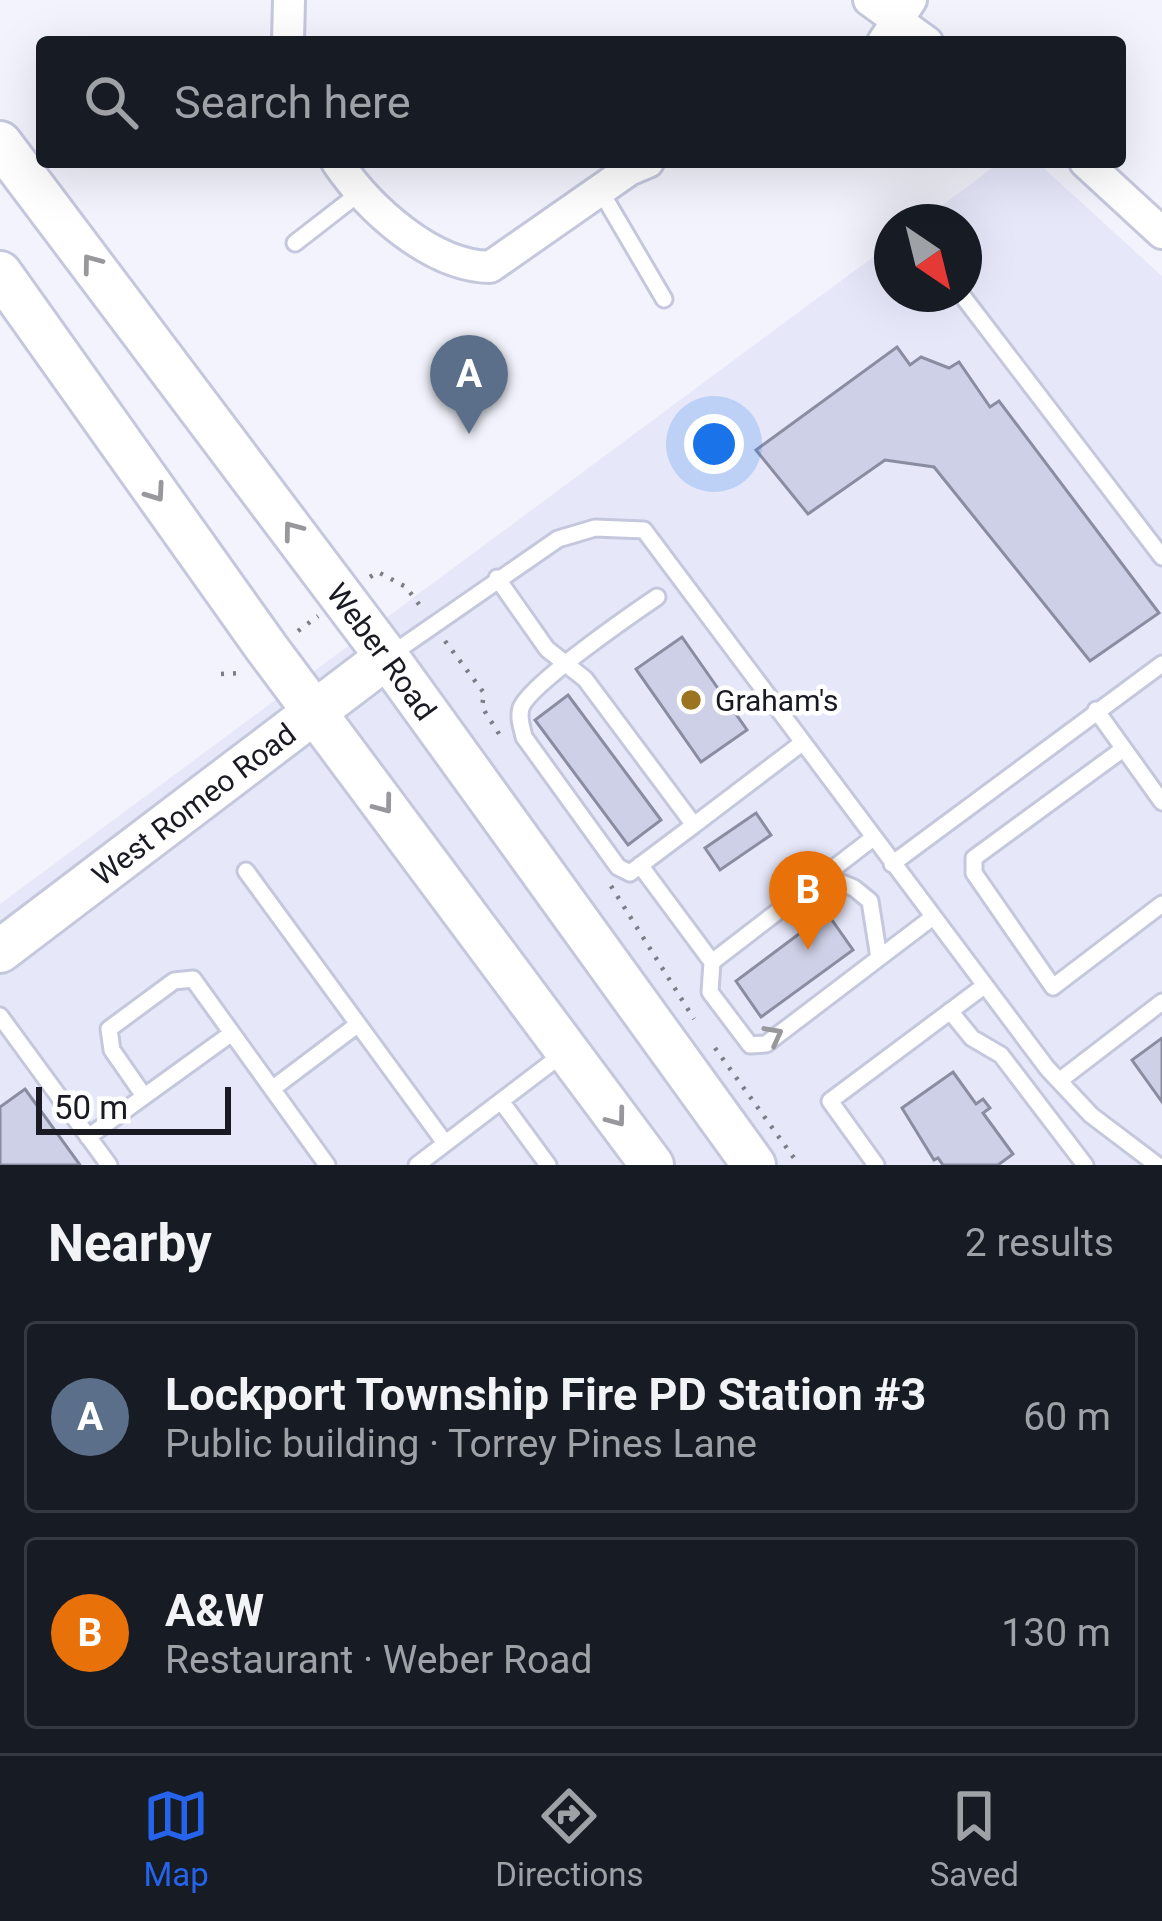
<!DOCTYPE html>
<meta charset="utf-8">
<style>
:root{--surface:#171b24;--page:#20242c;--text:#f1f3f6;--muted:#9ea1a6;--line:#363941;--accent:#2563eb}
body{margin:0;font-family:Roboto,sans-serif;background:var(--page);color:var(--text)}
.compass{position:absolute;left:874px;top:204px;width:108px;height:108px;border-radius:50%;background:var(--surface);box-shadow:0 12px 48px #0002;rotate:145deg}
.scale{position:absolute;left:36px;bottom:30px;width:195px;box-sizing:border-box;padding-left:12px;border:6px solid #191a22;border-top:0;font-size:33px;line-height:42px;white-space:nowrap;color:#191a22;-webkit-text-stroke:9px #fff;paint-order:stroke}
.you{position:absolute;left:714px;top:444px;width:42px;height:42px;margin:-30px;border:9px solid #fff;border-radius:50%;background:#1a73e8;box-shadow:0 0 0 18px #1a73e833}
.badge{display:grid;place-items:center;width:78px;height:78px;border-radius:50%;background:var(--accent);color:#fff;font-size:39px;font-weight:700}
.pin{position:absolute;translate:-50% -99px;filter:drop-shadow(0 3px 6px #0008)}
.pin::after{content:'';position:absolute;top:63px;width:42px;height:36px;background:inherit;clip-path:polygon(0 0,100% 0,50% 100%)}
.list{margin:0;padding:0;list-style:none}
h2{display:flex;justify-content:space-between;align-items:center;height:156px;margin:0;padding:0 48px;font-size:51px}
h2 small{font-size:39px;font-weight:400;color:var(--muted)}
.list li{display:grid;grid-template-columns:78px 1fr auto;gap:36px;align-items:center;box-sizing:border-box;height:192px;margin:0 24px 24px;padding:0 24px;border:3px solid var(--line);border-radius:12px}
.list b{display:block;font-size:45px;white-space:nowrap}
.list p{margin:0;font-size:39px;white-space:nowrap;color:var(--muted)}
.list em{font-size:39px;font-style:normal;color:var(--muted)}
.icon{flex:none;width:66px;height:66px;fill:none;stroke:currentColor;stroke-width:2;stroke-linecap:round;stroke-linejoin:round}
.map{position:relative;flex:none;width:1162px;height:1165px;overflow:hidden}
.search{position:absolute;background:var(--surface);box-shadow:0 12px 48px #0002;left:36px;right:36px;top:36px;height:132px;display:flex;align-items:center;gap:30px;box-sizing:border-box;padding:0 42px;border-radius:12px;color:var(--muted);font-size:45px}
.sheet{height:588px;background:var(--surface)}
nav{display:flex;justify-content:space-around;align-items:center;box-sizing:border-box;height:168px;border-top:3px solid var(--line);background:var(--surface);font-size:33px;color:var(--muted)}
nav a{display:grid;justify-items:center;gap:6px}
nav .on{color:var(--accent)}
.map>svg:first-child{display:block}
.built{fill:#e6e8fa}
.building{fill:#cdd0e6;stroke:#8a8ca1;stroke-width:3}
.lines{fill:none;stroke-linecap:round;stroke-linejoin:round}
.service-casing{stroke:#c5c7dd;stroke-width:21}
.minor-casing{stroke:#c5c7dd;stroke-width:36}
.secondary-casing{stroke:#c5c7dd;stroke-width:48}
.path{stroke:#7c7d86;stroke-width:4.5;stroke-dasharray:3 9;stroke-linecap:butt}
.service{stroke:#fff;stroke-width:15}
.minor{stroke:#fff;stroke-width:30}
.secondary{stroke:#fff;stroke-width:42}
.oneway{stroke:#98989c}
.poi-dot{fill:#9c7421;stroke:#fff;stroke-width:4.5}
.labels{text-anchor:middle;dominant-baseline:central;stroke-width:9;stroke-linejoin:round;paint-order:stroke}
.street-label{font-size:30px;fill:#191a22;stroke:#fff}
.poi-label{font-size:30px;fill:#191a22;stroke:#fff;text-anchor:start}
</style>
<div class="map">
<svg width="1162" height="1165" viewBox="0 0 1162 1165">
<rect width="100%" height="100%" fill="#f2f3fc"/>
<path class="built" d="M1000 162H1037L1162 276V1165H0V904L892 243V294H964V222H920Z"/>
<path class="building" d="M897 347 910 365 921 357 949 368 959 362 990 407 999 401 1159 613 1090 661 934 467 885 460 808 514 756 450Z
M682 637 747 730 701 762 636 669Z
M568 695 661 820 628 845 535 720Z
M756 813 771 835 720 870 705 848Z
M827 913 853 950 761 1017 736 981Z
M1162 1038V1102L1132 1060Z
M953 1072 976 1104 983 1099 990 1108 983 1113 1013 1154 998 1165H943L938 1158 934 1160 902 1108Z
M25 1089 80 1165H0V1107Z"/>
<g class="lines">
<defs>
<path id="service" d="M600 190 664 299
M295 243 362 191
M961 294 1162 557
M497 578 547 649 585 679 694 825 802 743
M657 597C632 614 529 685 521 708 518 718 522 727 524 737L618 867 630 873 694 825
M389 656 558 539 595 528 644 530 1047 1068 1091 1115 1157 1165
M1096 710 1162 802
M1123 749 974 858V873L1053 987 1162 904
M892 864 1162 664
M640 865 712 962
M246 871 445 1143
M825 876 854 888 870 901 879 958 766 1044 750 1045 710 992 712 962 873 838
M879 958 933 917
M950 1011 972 1038 1001 1055 1085 1165
M0 1016 109 1165
M1059 1081 1162 1002
M272 1089 357 1025
M144 1096 112 1050 109 1029 174 981 193 979 327 1165
M501 1101 548 1165
M88 1137 232 1033
M417 1165 564 1053
M876 1165 830 1101 984 986"/>
<path id="minor" d="M869 0 927 42
M288 42 289 0
M883 42 911 0
M337 162C369 209 431 266 490 267L629 170 648 162
M1085 162 1162 233"/>
<g id="secondary">
<path id="s1" d="M0 143 387 657 754 1165"/>
<path d="M0 273 266 647 652 1165"/>
<path id="s2" d="M0 951 387 657"/>
</g>
</defs>
<use href="#service" class="service-casing"/>
<use href="#minor" class="minor-casing"/>
<use href="#secondary" class="secondary-casing"/>
<path class="path" d="M370 577 378 572 406 587 421 607
M298 631 318 616
M445 641 484 693 482 707 501 737
M221 674 241 673
M611 886 694 1019
M715 1048 799 1165"/>
<use href="#service" class="service"/>
<use href="#minor" class="minor"/>
<use href="#secondary" class="secondary"/>
</g>
<defs><path id="oneway-chevron" d="M-2-3.5L2.5 0L-2 3.5" fill="none" stroke-width="1.6" stroke-linecap="round" stroke-linejoin="round" transform="scale(3)"/></defs>
<g class="oneway">
<use href="#oneway-chevron" transform="translate(91 263) rotate(-127)"/>
<use href="#oneway-chevron" transform="translate(156 493) rotate(55)"/>
<use href="#oneway-chevron" transform="translate(292 530) rotate(-127)"/>
<use href="#oneway-chevron" transform="translate(384 805) rotate(53)"/>
<use href="#oneway-chevron" transform="translate(774 1035) rotate(-28)"/>
<use href="#oneway-chevron" transform="translate(617 1118) rotate(53)"/>
</g>
<circle class="poi-dot" cx="691" cy="700" r="12"/>
<g class="labels">
<g class="street-label">
<text stroke="none"><textPath href="#s1" startOffset="636">Weber Road</textPath></text>
<text stroke="none"><textPath href="#s2" startOffset="243">West Romeo Road</textPath></text>
</g>
<g class="poi-label">
<text x="715" y="700">Graham's</text>
</g>
</g>
</svg>
<svg class="compass" viewBox="-18 -18 36 36"><path d="M0-13l5 13h-10z" fill="#e53935"/><path d="M0 13l5-13h-10z" fill="#9ea1a6"/></svg>
<div class="scale">50 m</div>
<div class="you"></div>
<div class="pin badge" style="left:469px;top:434px;background:#5c6f8a">A</div>
<div class="pin badge" style="left:808px;top:950px;background:#e8710a">B</div>
<div class="search"><svg class="icon" aria-label="search" viewBox="0 0 24 24"><circle cx="10" cy="10" r="6"/><path d="M15 15l6 6"/></svg>Search here</div>
</div>
<section class="sheet">
<h2>Nearby<small>2 results</small></h2>
<ul class="list">
<li><span class="badge" style="background:#5c6f8a">A</span><div><b>Lockport Township Fire PD Station #3</b><p>Public building · Torrey Pines Lane</p></div><em>60 m</em></li>
<li><span class="badge" style="background:#e8710a">B</span><div><b>A&amp;W</b><p>Restaurant · Weber Road</p></div><em>130 m</em></li>
</ul>
</section>
<nav>
<a class="on"><svg class="icon" aria-label="map" viewBox="0 0 24 24"><path d="M3 6l6-2 6 2 6-2v14l-6 2-6-2-6 2zM9 4v14M15 6v14"/></svg>Map</a>
<a><svg class="icon" aria-label="directions" viewBox="0 0 24 24"><path d="M12 3l9 9-9 9-9-9zM9 14v-3h6M13 9l2 2-2 2"/></svg>Directions</a>
<a><svg class="icon" aria-label="saved" viewBox="0 0 24 24"><path d="M7 4h10v16l-5-4-5 4z"/></svg>Saved</a>
</nav>
